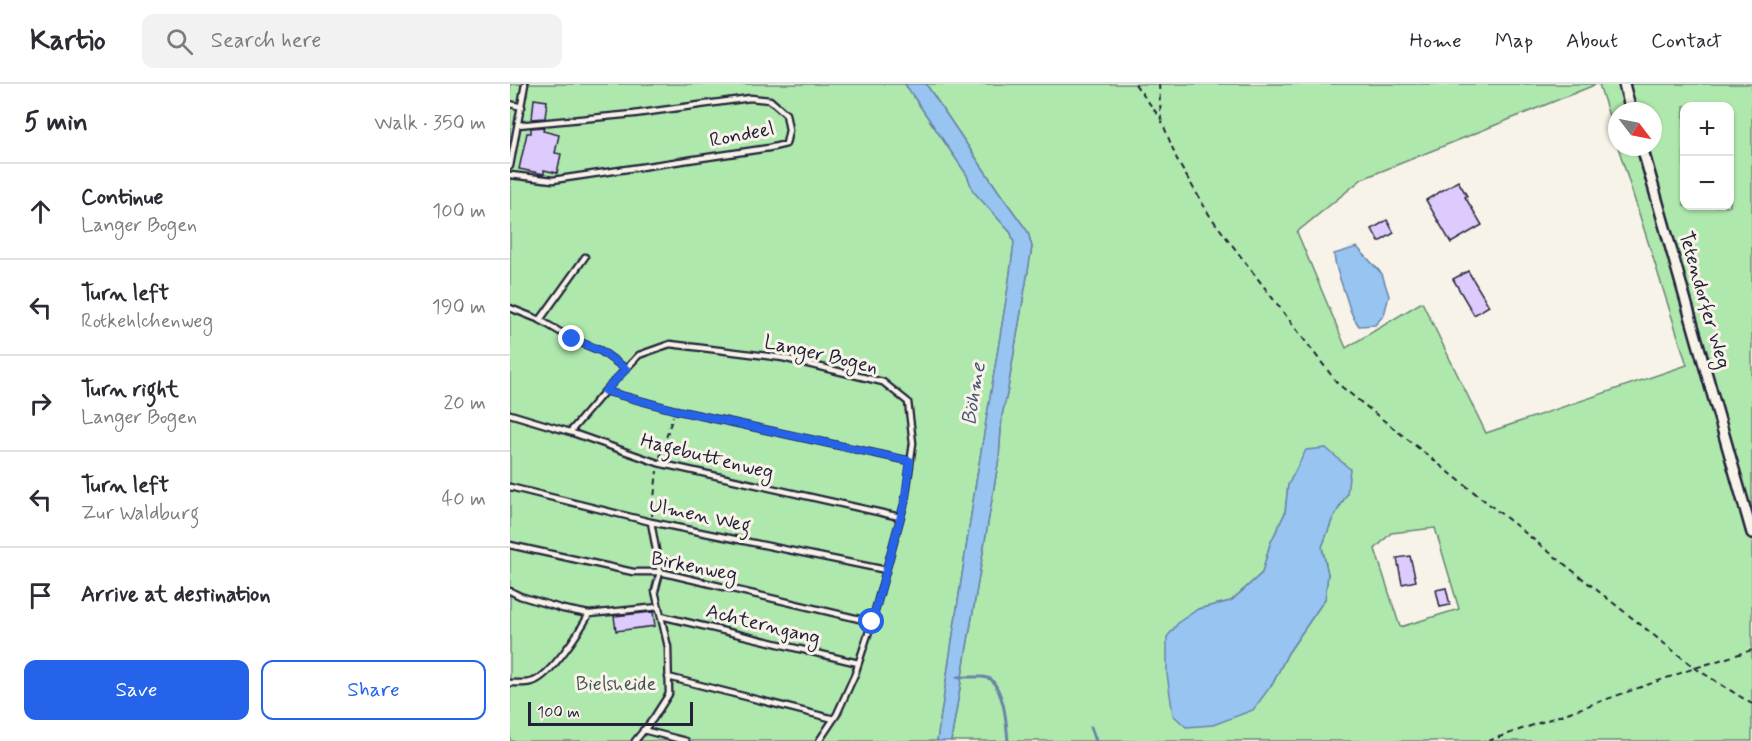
<!DOCTYPE html>
<meta charset="utf-8">
<style>
:root{--surface:#fff;--page:#f2f2f3;--text:#2b2b33;--muted:#7c7c81;--line:#e1e1e2;--accent:#2563eb}
body{margin:0;font-family:Mynerve,sans-serif;background:var(--page);color:var(--text)}
.controls{position:absolute;right:18px;top:18px;display:grid;overflow:hidden;border-radius:12px;box-shadow:0 2px 4px #0004}
.controls button{width:54px;height:54px;display:grid;place-items:center;padding:0;border:0;border-bottom:2px solid var(--line);background:var(--surface);color:var(--text);font:30px sans-serif}
.compass{position:absolute;left:1098px;top:18px;width:54px;height:54px;border-radius:50%;background:var(--surface);box-shadow:0 2px 4px #0004;rotate:122deg}
.scale{position:absolute;left:18px;bottom:15px;width:165px;box-sizing:border-box;padding-left:6px;border:3px solid #22223b;border-top:0;font-size:16px;line-height:21px;white-space:nowrap;color:#22223b;-webkit-text-stroke:4px #f7f3e8;paint-order:stroke}
.stop{position:absolute;width:18px;height:18px;margin:-14px;border:4px solid #2563eb;border-radius:50%;background:#fff}
.stop.end{background:#2563eb;border-color:#fff;box-shadow:0 2px 6px #0008}
.list{margin:0;padding:0;list-style:none}
h2{display:flex;justify-content:space-between;align-items:center;height:78px;margin:0;padding:0 24px;font-size:26px}
h2 small{font-size:20px;font-weight:400;color:var(--muted)}
.list li{display:grid;grid-template-columns:39px 1fr auto;gap:18px;align-items:center;box-sizing:border-box;height:96px;padding:0 24px;border-top:2px solid var(--line)}
.list b{display:block;font-size:22px;white-space:nowrap}
.list p{margin:0;font-size:20px;white-space:nowrap;color:var(--muted)}
.list em{font-size:20px;font-style:normal;color:var(--muted)}
.actions{display:flex;gap:12px;padding:18px 24px}
.actions a{flex:1;padding:14px 0;border:2px solid var(--accent);border-radius:12px;text-align:center;font-size:21px;color:var(--accent)}
.actions .main{background:var(--accent);color:#fff}
.icon{flex:none;width:33px;height:33px;fill:none;stroke:currentColor;stroke-width:2;stroke-linecap:round;stroke-linejoin:round}
.map{position:relative;flex:none;width:1242px;height:657px;overflow:hidden}
header{display:flex;align-items:center;gap:36px;box-sizing:border-box;height:84px;padding:0 30px;background:var(--surface);border-bottom:2px solid var(--line)}
header strong{font-size:28px}
nav{display:flex;gap:33px;margin-inline-start:auto;font-size:21px}
.search{width:420px;height:54px;background:var(--page);display:flex;align-items:center;gap:15px;box-sizing:border-box;padding:0 21px;border-radius:12px;color:var(--muted);font-size:22px}
main{display:flex}
aside{flex:1;background:var(--surface)}
.map>svg:first-child{display:block}
.green{fill:#aee8ac;stroke:#688574;stroke-width:1.5;fill-rule:evenodd}
.water{fill:#98c4f2;stroke:#6983a9;stroke-width:1.5}
.lines{fill:none;stroke-linecap:round;stroke-linejoin:round}
.stream{stroke:#6983a9;stroke-width:3}
.building{fill:#decbfd;stroke:#22223b;stroke-width:1.5}
.lane-casing{stroke:#22223b;stroke-width:9}
.street-casing{stroke:#22223b;stroke-width:14}
.path{stroke:#22223b;stroke-width:2;stroke-dasharray:6 4.5;stroke-linecap:butt}
.lane{stroke:#f7f3e8;stroke-width:4.5}
.street{stroke:#f7f3e8;stroke-width:9}
.route{stroke:#2563eb;stroke-width:8}
.labels{text-anchor:middle;dominant-baseline:central;stroke-width:6;stroke-linejoin:round;paint-order:stroke}
.street-label{font-size:20px;fill:#22223b;stroke:#f7f3e8}
.park-label{font-size:20px;fill:#455457;stroke:#f7f3e8}
.water-label{font-size:21px;font-style:italic;fill:#455372;stroke:#f7f3e8}
</style>
<header>
<strong>Kartio</strong>
<div class="search"><svg class="icon" aria-label="search" viewBox="0 0 24 24"><circle cx="10" cy="10" r="6"/><path d="M15 15l6 6"/></svg>Search here</div>
<nav><a>Home</a><a>Map</a><a>About</a><a>Contact</a></nav>
</header>
<main>
<aside>
<h2>5 min<small>Walk · 350 m</small></h2>
<ul class="list">
<li><svg class="icon" aria-label="ahead" viewBox="0 0 24 24"><path d="M12 20V5M6 11l6-6 6 6"/></svg><div><b>Continue</b><p>Langer Bogen</p></div><em>100 m</em></li>
<li><svg class="icon" aria-label="left" viewBox="0 0 24 24"><path d="M17 20v-9H6M10 6l-5 5 5 5"/></svg><div><b>Turn left</b><p>Rotkehlchenweg</p></div><em>190 m</em></li>
<li><svg class="icon" aria-label="right" viewBox="0 0 24 24"><path d="M7 20v-9h11M14 6l5 5-5 5"/></svg><div><b>Turn right</b><p>Langer Bogen</p></div><em>20 m</em></li>
<li><svg class="icon" aria-label="left" viewBox="0 0 24 24"><path d="M17 20v-9H6M10 6l-5 5 5 5"/></svg><div><b>Turn left</b><p>Zur Waldburg</p></div><em>40 m</em></li>
<li><svg class="icon" aria-label="arrive" viewBox="0 0 24 24"><path d="M6 21V4h12l-3 4 3 4H6"/></svg><div><b>Arrive at destination</b></div></li>
</ul>
<div class="actions"><a class="main">Save</a><a>Share</a></div>
</aside>
<div class="map">
<svg width="1242" height="657" viewBox="0 0 1242 657">
<rect width="100%" height="100%" fill="#f7f3e8"/>
<filter id="ink" filterUnits="userSpaceOnUse"><feTurbulence type="fractalNoise" baseFrequency=".0167" numOctaves="2"/><feDisplacementMap in="SourceGraphic" scale="12" xChannelSelector="R" yChannelSelector="G"/><feConvolveMatrix kernelMatrix="1 2 1 2 8 2 1 2 1" color-interpolation-filters="sRGB"/></filter>
<g filter="url(#ink)">
<path class="green" d="M0 0H395L457 91 464 107 501 149 504 159 498 204 466 398 427 657H0Z
M416 0H1087L852 95 787 148 836 264 912 218 976 349 1177 281 1108 63H1143V27H1107V58L1089 0H1242V657H441L489 374 492 331 497 310 522 163 518 148 489 108ZM1174 22H1220V122H1174ZM778 401 837 410 822 436 812 463 818 490 815 515 778 569 763 599 688 525 721 517 752 489 760 460 775 429ZM925 444 949 525 890 543 865 465 881 449Z"/>
<path class="water" d="M395 0H416L489 108 518 148 522 163 497 310 492 331 489 374 441 657H427L466 398 498 204 504 159 501 149 463 107 457 91Z
M847 163 872 190 879 212 874 231 865 241 849 242C839 228 840 223 834 207 830 194 825 184 824 170Z
M816 364 840 385 837 410 822 436 812 463 818 490 815 515 778 569 763 599 743 626 703 641 676 643 663 631 657 590V553L669 538 688 525 721 517 752 489 760 460 775 429 778 401 796 366Z"/>
<g class="lines">
<path class="stream" d="M447 593H473L481 595C495 612 496 636 498 657
M581 643 586 657"/>
</g>
<path class="building" d="M24 15 37 17 35 34 22 35Z
M34 43 33 47 49 51 45 69 51 70 47 89 34 86V90L9 85 17 49H21V44Z
M948 97 957 112 955 113 972 141 941 159 916 116Z
M877 136 884 149 869 158 862 145Z
M958 187 979 222 964 231 943 195Z
M900 472 906 497 892 500 887 474Z
M936 504 940 521 930 523 926 506Z
M143 528 145 542 106 547 104 532Z"/>
<g class="lines">
<defs>
<path id="lane" d="M0 20 12 23
M0 82 15 0
M0 91 43 96 259 64 276 60 279 46 276 30 260 16 240 14 124 30 8 41
M0 224 30 236 62 255 91 267 116 285
M30 236 75 173
M95 307 165 326 400 377
M0 330 60 348 148 379 390 433
M60 348 95 307 129 271 160 260 273 274 373 298 398 318 403 359 395 417 362 538 345 590 327 630 309 657
M0 403 141 438 376 486
M0 461 123 488H150L362 538
M0 507 10 512 53 525 79 530 149 523
M151 532 348 579
M158 593 324 635
M0 599C7 599 18 600 24 597 41 591 70 547 79 530
M133 646 176 657
M125 657 143 635 159 610 158 563 145 507 150 488 141 438"/>
<path id="street" d="M1114 0 1121 27
M1132 63 1242 449"/>
</defs>
<use href="#lane" class="lane-casing"/>
<use href="#street" class="street-casing"/>
<path class="path" d="M625 0 651 35 668 78 700 132 828 300 1185 584 1242 620
M649 0 651 35
M150 373 163 332
M142 432 147 387
M978 657 1185 584 1242 566"/>
<use href="#lane" class="lane"/>
<use href="#street" class="street"/>
</g>
</g>
<g class="lines" filter="url(#ink)">
<path class="route" d="M62 255 91 267 116 285 95 307 165 326 400 377 395 417 362 538"/>
</g>
<g class="labels">
<g class="street-label">
<text transform="translate(232 51) rotate(-11)">Rondeel</text>
<text transform="translate(1194 216) rotate(74)">Tetendorfer Weg</text>
<text transform="translate(311 271) rotate(13)">Langer Bogen</text>
<text transform="translate(197 373) rotate(14)">Hagebuttenweg</text>
<text transform="translate(190 432) rotate(12)">Ulmen Weg</text>
<text transform="translate(184 483) rotate(11)">Birkenweg</text>
<text transform="translate(253 541) rotate(14)">Achterngang</text>
</g>
<g class="park-label">
<text x="106" y="600">Bielsheide</text>
</g>
<g class="water-label">
<text transform="translate(464 310) rotate(-81)">Böhme</text>
</g>
</g>
</svg>
<div class="controls">
<button>+</button>
<button>−</button>
</div>
<svg class="compass" viewBox="-18 -18 36 36"><path d="M0-13l5 13h-10z" fill="#e53935"/><path d="M0 13l5-13h-10z" fill="#7c7c81"/></svg>
<div class="scale">100 m</div>
<div class="stop" style="left:362px;top:538px"></div>
<div class="stop end" style="left:62px;top:255px"></div>
</div>
</main>
